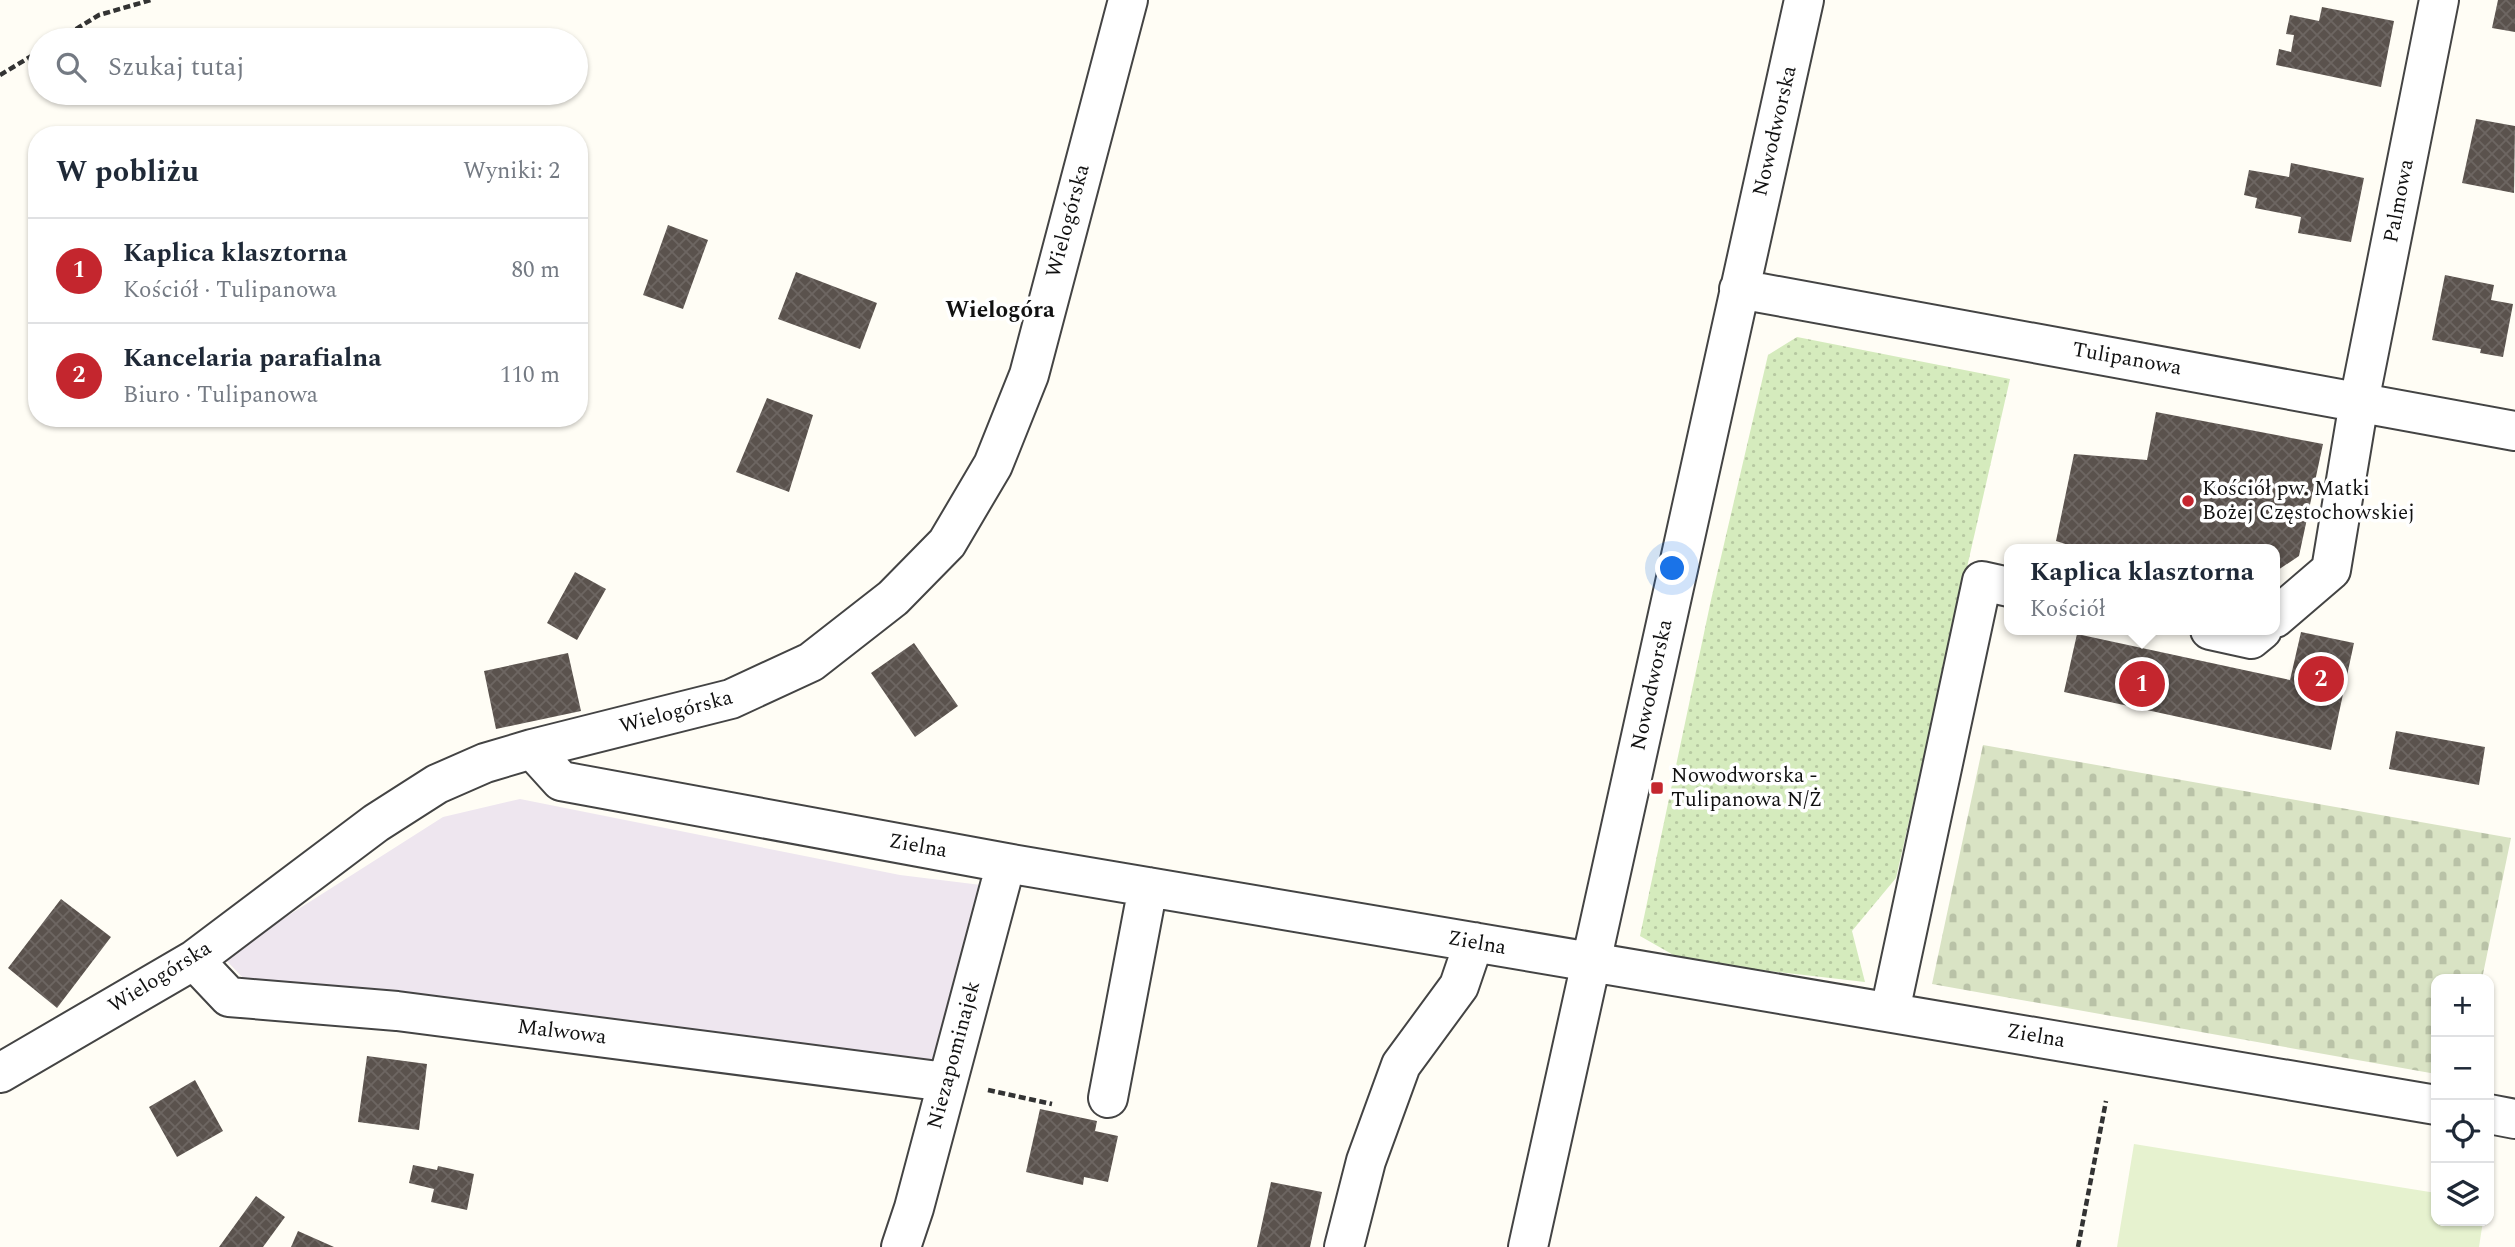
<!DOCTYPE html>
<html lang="pl">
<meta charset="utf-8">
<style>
:root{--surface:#fff;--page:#f6f6f7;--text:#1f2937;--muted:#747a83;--line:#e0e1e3;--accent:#c4262e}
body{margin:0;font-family:Spectral,serif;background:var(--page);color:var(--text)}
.controls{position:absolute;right:21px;bottom:21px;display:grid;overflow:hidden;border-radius:14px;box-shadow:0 2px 5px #0004}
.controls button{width:63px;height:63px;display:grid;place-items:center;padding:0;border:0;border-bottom:2px solid var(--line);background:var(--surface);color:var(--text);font:35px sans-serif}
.you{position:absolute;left:1673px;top:569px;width:24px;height:24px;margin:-18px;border:5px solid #fff;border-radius:50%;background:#1a73e8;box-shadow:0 0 0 10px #1a73e833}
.badge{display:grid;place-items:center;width:46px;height:46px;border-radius:50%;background:var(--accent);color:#fff;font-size:23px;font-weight:700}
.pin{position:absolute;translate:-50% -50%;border:4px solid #fff;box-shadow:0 2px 7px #0006}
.popup{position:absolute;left:2004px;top:544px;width:276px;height:91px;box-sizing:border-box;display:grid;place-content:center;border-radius:14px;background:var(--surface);filter:drop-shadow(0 2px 5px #0005);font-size:23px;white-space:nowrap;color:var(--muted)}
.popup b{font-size:26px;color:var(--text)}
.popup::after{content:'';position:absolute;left:50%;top:100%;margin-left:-14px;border:14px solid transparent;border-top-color:var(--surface)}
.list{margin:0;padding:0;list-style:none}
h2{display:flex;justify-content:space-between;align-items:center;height:91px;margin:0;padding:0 28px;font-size:30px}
h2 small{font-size:23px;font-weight:400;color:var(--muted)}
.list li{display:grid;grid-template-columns:46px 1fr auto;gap:21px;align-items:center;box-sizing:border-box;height:105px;padding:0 28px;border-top:2px solid var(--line)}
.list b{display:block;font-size:26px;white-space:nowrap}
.list p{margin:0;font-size:23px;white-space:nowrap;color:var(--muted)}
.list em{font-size:23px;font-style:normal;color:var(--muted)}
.icon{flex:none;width:38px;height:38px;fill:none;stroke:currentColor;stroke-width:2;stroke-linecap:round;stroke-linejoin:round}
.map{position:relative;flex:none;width:2515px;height:1247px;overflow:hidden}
.search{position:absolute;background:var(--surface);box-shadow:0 2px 5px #0004;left:28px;top:28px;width:560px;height:77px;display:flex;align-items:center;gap:18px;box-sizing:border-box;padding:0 24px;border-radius:38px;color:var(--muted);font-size:26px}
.panel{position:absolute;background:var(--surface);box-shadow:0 2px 5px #0004;left:28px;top:126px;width:560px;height:301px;border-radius:28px}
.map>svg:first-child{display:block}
.industrial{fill:#eee6ef}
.grass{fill:url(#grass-dots)}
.cemetery{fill:url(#cemetery-stones)}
.pitch{fill:#e6f2cf}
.building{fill:url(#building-cross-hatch)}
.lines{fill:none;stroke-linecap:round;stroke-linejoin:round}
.minor-casing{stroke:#444;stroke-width:42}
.path{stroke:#333;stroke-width:4.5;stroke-dasharray:7 3.5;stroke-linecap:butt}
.minor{stroke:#fff;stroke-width:38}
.poi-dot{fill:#c4262e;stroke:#fff;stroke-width:2.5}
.labels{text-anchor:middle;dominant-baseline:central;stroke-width:7;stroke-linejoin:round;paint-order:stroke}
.street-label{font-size:21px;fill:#111;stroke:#fff}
.poi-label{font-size:21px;fill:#111;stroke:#fff;text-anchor:start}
.neighbourhood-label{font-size:23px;font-weight:bold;fill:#111;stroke:#fff}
</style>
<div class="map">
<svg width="2515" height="1247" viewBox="0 0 2515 1247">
<defs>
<pattern id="grass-dots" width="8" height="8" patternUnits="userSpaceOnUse" patternTransform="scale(1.75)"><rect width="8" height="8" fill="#d5ebbd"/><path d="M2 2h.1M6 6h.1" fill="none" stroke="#b6c8a1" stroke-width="1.8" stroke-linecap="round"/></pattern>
<pattern id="cemetery-stones" width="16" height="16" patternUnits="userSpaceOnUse" patternTransform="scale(1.75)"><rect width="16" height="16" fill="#d9e3c4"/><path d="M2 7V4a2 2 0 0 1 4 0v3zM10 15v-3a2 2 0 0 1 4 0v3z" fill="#b9c2a7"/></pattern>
<pattern id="building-cross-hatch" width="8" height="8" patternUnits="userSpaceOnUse" patternTransform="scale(1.75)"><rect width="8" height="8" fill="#5a524d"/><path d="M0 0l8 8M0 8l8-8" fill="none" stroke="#6d6662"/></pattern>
</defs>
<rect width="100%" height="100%" fill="#fffdf5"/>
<path class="industrial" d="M520 799 900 875 981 885 933 1061 247 982 223 957 443 817Z"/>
<path class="grass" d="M1797 337 2010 379 1896 878 1852 931 1865 982 1684 961 1640 936 1711 600 1768 355Z"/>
<path class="cemetery" d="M1983 745 2511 838 2482 979H2436V1074L1932 984Z"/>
<path class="pitch" d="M2134 1144 2436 1193V1221H2483L2479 1247H2117Z"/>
<path class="building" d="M2498 0H2515V32L2492 28Z
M2322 7 2394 21 2381 87 2276 65 2279 49 2291 52 2294 35 2286 34 2290 15 2319 21Z
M2476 119 2515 126 2514 193 2462 183Z
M2291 163 2364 178 2351 242 2298 233 2301 217 2255 208 2257 198 2244 195 2249 170 2289 177Z
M668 225 708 240 683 309 643 295Z
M796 272 877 303 860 349 778 319Z
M2445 275 2494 285 2491 300 2513 304 2503 357 2480 353 2481 349 2432 340Z
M767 398 813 415 789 492 736 472Z
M2156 412 2323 444 2299 556 2275 572V549H2081L2056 541 2074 454 2147 460Z
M575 572 606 589 577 640 547 623Z
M2301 632 2354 643 2331 750 2064 692 2077 634 2290 680Z
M914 643 958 706 915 737 871 673Z
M568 653 581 711 496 729 484 671Z
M2396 731 2485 747 2479 785 2389 769Z
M61 899 111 937 57 1008 8 968Z
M367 1056 427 1064 419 1130 358 1122Z
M195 1080 223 1131 177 1157 149 1107Z
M1040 1109 1097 1121 1095 1131 1118 1136 1108 1182 1084 1177 1083 1185 1026 1172Z
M413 1165 437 1170 438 1166 474 1174 467 1210 431 1202 434 1189 409 1183Z
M1271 1182 1322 1192 1310 1247H1257Z
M256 1196 285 1217 263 1247H219Z
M298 1231 334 1247H291Z"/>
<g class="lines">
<defs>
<path id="minor" d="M1739 289 2515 431
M2275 618 2331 570 2359 402 2439 0
M2210 630 2251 639 2262 630
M532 749 561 781 1006 863 2436 1105
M194 960 229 997 397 1011 946 1082
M1890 1011 1982 581 2009 587
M0 1073 194 960 376 823 437 784 485 763 532 749 731 699 811 662 893 598 947 543 993 465 1029 375 1128 0
M1108 1098 1148 887
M2489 1114 2515 1119
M901 1247 914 1208 1006 863
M1344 1247 1366 1161 1401 1065 1459 986 1474 942
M1528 1247 1804 0"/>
</defs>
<use href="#minor" class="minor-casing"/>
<path class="path" d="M58 40 99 15 151 0
M0 75 40 51
M988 1090 1052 1104
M2078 1247 2106 1101"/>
<use href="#minor" class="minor"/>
</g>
<g class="poi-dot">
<circle cx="2188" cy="501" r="7"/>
<rect x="1650" y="781" width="14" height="14" rx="3.5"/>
</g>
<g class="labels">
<g class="street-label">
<text transform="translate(1775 131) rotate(-77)">Nowodworska</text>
<text transform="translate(2399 201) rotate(-79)">Palmowa</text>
<text transform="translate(1068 221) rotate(-75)">Wielogórska</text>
<text transform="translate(2127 359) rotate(10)">Tulipanowa</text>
<text transform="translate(1652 685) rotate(-78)">Nowodworska</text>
<text transform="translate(676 712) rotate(-15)">Wielogórska</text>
<text transform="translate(918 846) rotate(10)">Zielna</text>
<text transform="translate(1477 943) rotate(10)">Zielna</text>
<text transform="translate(160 977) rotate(-32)">Wielogórska</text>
<text transform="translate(562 1032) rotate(7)">Malwowa</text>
<text transform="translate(2036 1036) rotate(10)">Zielna</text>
<text transform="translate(954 1055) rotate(-75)">Niezapominajek</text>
</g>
<g class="poi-label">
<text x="2202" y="489">Kościół pw. Matki<tspan x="2202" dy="24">Bożej Częstochowskiej</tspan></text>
<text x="1671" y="776">Nowodworska -<tspan x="1671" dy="24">Tulipanowa N/Ż</tspan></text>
</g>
<g class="neighbourhood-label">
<text x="1000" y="310">Wielogóra</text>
</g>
</g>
</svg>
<div class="controls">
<button>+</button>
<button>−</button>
<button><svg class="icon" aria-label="locate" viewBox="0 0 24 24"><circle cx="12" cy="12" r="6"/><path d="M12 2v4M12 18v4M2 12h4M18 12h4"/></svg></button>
<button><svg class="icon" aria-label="layers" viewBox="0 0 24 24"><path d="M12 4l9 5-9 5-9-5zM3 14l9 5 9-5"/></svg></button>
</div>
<div class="you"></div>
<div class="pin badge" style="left:2142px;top:684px">1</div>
<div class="popup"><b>Kaplica klasztorna</b>Kościół</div>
<div class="pin badge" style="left:2321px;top:679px">2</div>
<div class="search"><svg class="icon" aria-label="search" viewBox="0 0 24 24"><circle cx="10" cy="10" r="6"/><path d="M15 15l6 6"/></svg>Szukaj tutaj</div>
<section class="panel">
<h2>W pobliżu<small>Wyniki: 2</small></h2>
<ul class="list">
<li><span class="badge">1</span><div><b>Kaplica klasztorna</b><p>Kościół · Tulipanowa</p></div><em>80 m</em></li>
<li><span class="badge">2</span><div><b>Kancelaria parafialna</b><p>Biuro · Tulipanowa</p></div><em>110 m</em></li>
</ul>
</section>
</div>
